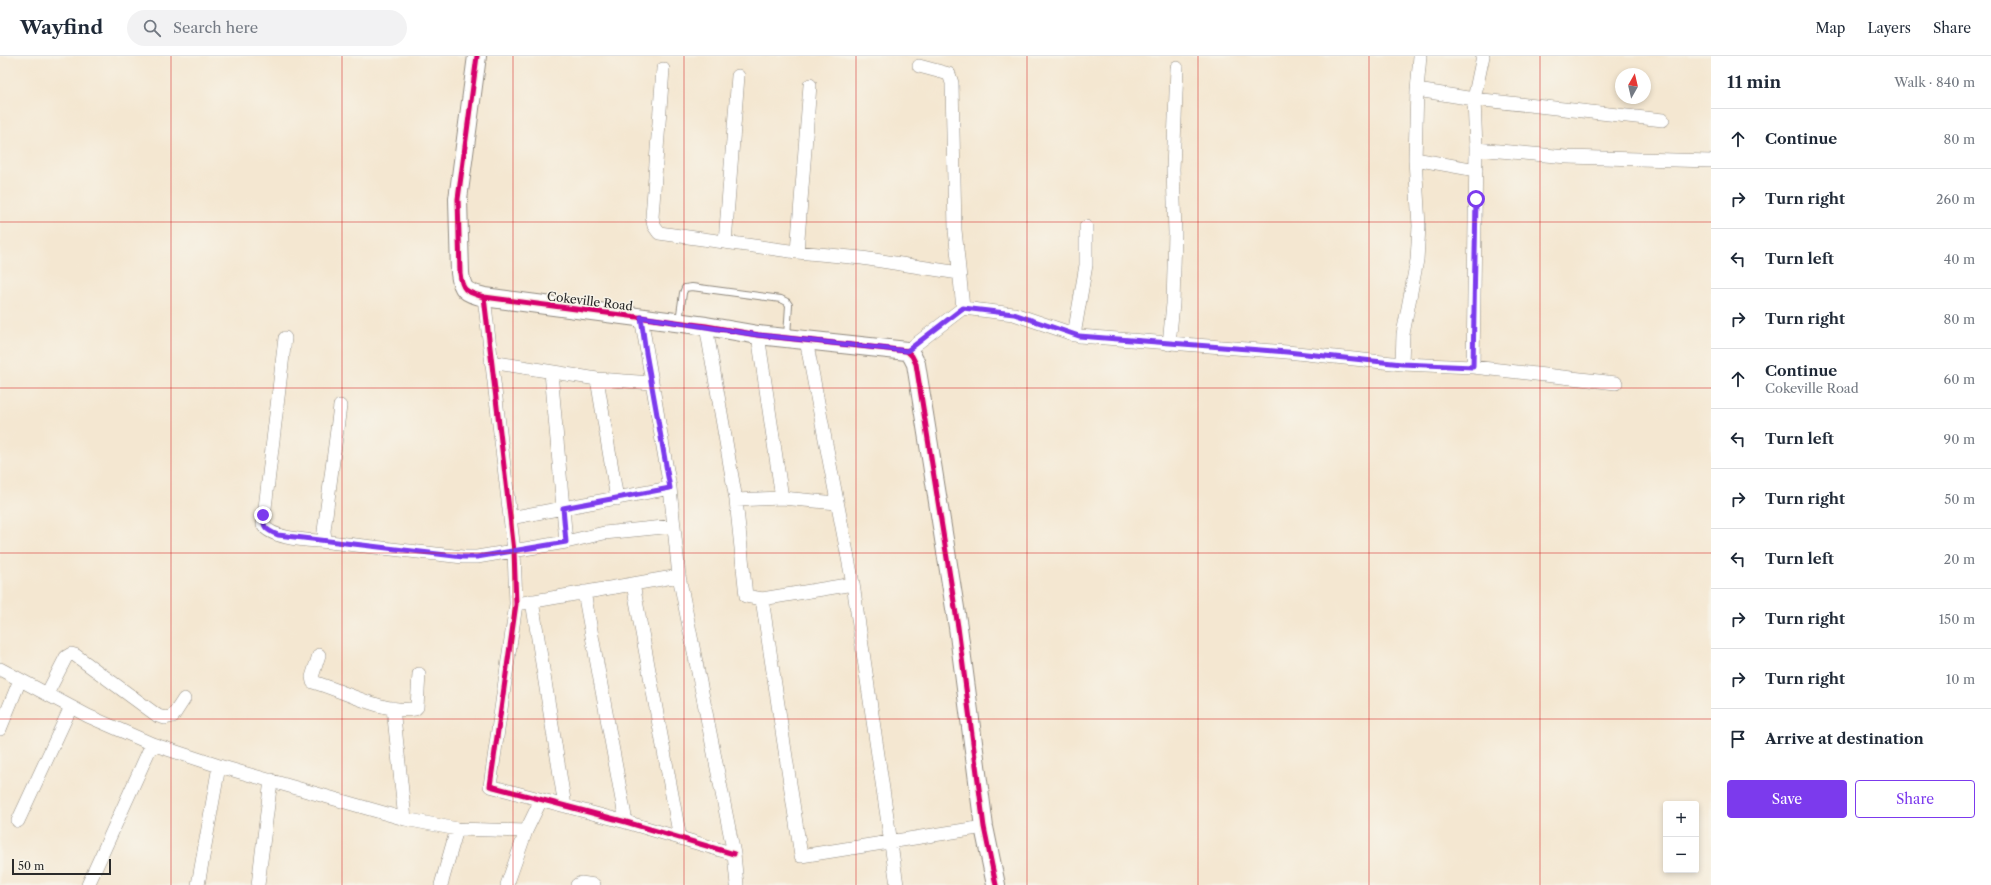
<!DOCTYPE html>
<meta charset="utf-8">
<style>
:root{--surface:#fff;--page:#f2f2f3;--text:#1f2937;--muted:#747a83;--line:#e0e1e3;--accent:#7c3aed}
body{margin:0;font-family:"Libre Caslon Text",serif;background:var(--page);color:var(--text)}
.controls{position:absolute;right:12px;bottom:12px;display:grid;overflow:hidden;border-radius:4px;box-shadow:0 2px 6px #0003}
.controls button{width:36px;height:36px;display:grid;place-items:center;padding:0;border:0;border-bottom:1px solid var(--line);background:var(--surface);color:var(--text);font:20px sans-serif}
.compass{position:absolute;left:1615px;top:12px;width:36px;height:36px;border-radius:50%;background:var(--surface);box-shadow:0 2px 6px #0003;rotate:8deg}
.scale{position:absolute;left:12px;bottom:10px;width:99px;box-sizing:border-box;padding-left:4px;border:2px solid #2b2b2b;border-top:0;font-size:11px;line-height:14px;white-space:nowrap;color:#2b2b2b;-webkit-text-stroke:3px #f7f3e8;paint-order:stroke}
.stop{position:absolute;width:12px;height:12px;margin:-9px;border:3px solid #7c3aed;border-radius:50%;background:#fff}
.stop.end{background:#7c3aed;border-color:#fff;box-shadow:0 1px 4px #0008}
.list{margin:0;padding:0;list-style:none}
h2{display:flex;justify-content:space-between;align-items:center;height:52px;margin:0;padding:0 16px;font-size:17px}
h2 small{font-size:13px;font-weight:400;color:var(--muted)}
.list li{display:grid;grid-template-columns:26px 1fr auto;gap:12px;align-items:center;box-sizing:border-box;height:60px;padding:0 16px;border-top:1px solid var(--line)}
.list b{display:block;font-size:15px;white-space:nowrap}
.list p{margin:0;font-size:13px;white-space:nowrap;color:var(--muted)}
.list em{font-size:13px;font-style:normal;color:var(--muted)}
.actions{display:flex;gap:8px;padding:12px 16px}
.actions a{flex:1;padding:9px 0;border:1px solid var(--accent);border-radius:4px;text-align:center;font-size:14px;color:var(--accent)}
.actions .main{background:var(--accent);color:#fff}
.icon{flex:none;width:22px;height:22px;fill:none;stroke:currentColor;stroke-width:2;stroke-linecap:round;stroke-linejoin:round}
.map{position:relative;flex:none;width:1711px;height:829px;overflow:hidden}
header{display:flex;align-items:center;gap:24px;box-sizing:border-box;height:56px;padding:0 20px;background:var(--surface);border-bottom:1px solid var(--line)}
header strong{font-size:19px}
nav{display:flex;gap:22px;margin-inline-start:auto;font-size:14px}
.search{width:280px;height:36px;background:var(--page);display:flex;align-items:center;gap:10px;box-sizing:border-box;padding:0 14px;border-radius:22px;color:var(--muted);font-size:15px}
main{display:flex}
aside{flex:1;background:var(--surface)}
.map>svg:first-child{display:block}
.lines{fill:none;stroke-linecap:round;stroke-linejoin:round}
.lane-casing{stroke:#90897e;stroke-width:8}
.street-casing{stroke:#90897e;stroke-width:14}
.secondary-casing{stroke:#90897e;stroke-width:20}
.lane{stroke:#fff;stroke-width:6}
.street{stroke:#fff;stroke-width:13}
.secondary{stroke:#fff;stroke-width:18}
.cycleway-casing{stroke:#f7f3e8;stroke-width:8}
.cycleway{stroke:#d6006c;stroke-width:5}
.route{stroke:#7c3aed;stroke-width:5}
.grid{fill:none;stroke:#d62828;stroke-width:1;stroke-opacity:0.55}
.labels{text-anchor:middle;dominant-baseline:central;stroke-width:3;stroke-linejoin:round;paint-order:stroke}
.street-label{font-size:12px;fill:#2b2b2b;stroke:#f7f3e8}
</style>
<header>
<strong>Wayfind</strong>
<div class="search"><svg class="icon" aria-label="search" viewBox="0 0 24 24"><circle cx="10" cy="10" r="6"/><path d="M15 15l6 6"/></svg>Search here</div>
<nav><a>Map</a><a>Layers</a><a>Share</a></nav>
</header>
<main>
<div class="map">
<svg width="1711" height="829" viewBox="0 0 1711 829">
<rect width="100%" height="100%" fill="#f7f3e8"/>
<filter id="ink" filterUnits="userSpaceOnUse"><feTurbulence type="fractalNoise" baseFrequency=".025" numOctaves="2"/><feDisplacementMap in="SourceGraphic" scale="8" xChannelSelector="R" yChannelSelector="G"/><feConvolveMatrix kernelMatrix="1 2 1 2 8 2 1 2 1" color-interpolation-filters="sRGB"/></filter>
<filter id="wash" filterUnits="userSpaceOnUse"><feTurbulence type="fractalNoise" baseFrequency=".012" numOctaves="4" result="noise"/><feDisplacementMap in="SourceGraphic" scale="16" xChannelSelector="R" yChannelSelector="G"/><feGaussianBlur stdDeviation="0.9" result="paint"/><feColorMatrix in="noise" values="0 0 0 0 0 0 0 0 0 0 0 0 0 0 0 0 0 1.4 0 .05"/><feComposite in="paint" operator="in"/></filter>
<g filter="url(#wash)">
<rect width="100%" height="100%" fill="#f4e7d1"/>
</g>
<g filter="url(#ink)">
<g class="lines">
<defs>
<path id="lane" d="M679 265 683 237 685 232 692 231 781 243 787 246 789 249 787 280"/>
<path id="street" d="M919 10 949 18 952 27 955 174 963 252
M663 13 652 161 654 170 659 177 797 196 862 202 959 217
M1417 34 1474 43 1663 64
M1476 93 1567 101 1711 105
M1415 103 1476 114
M725 186 738 20
M797 196 810 29
M484 241 514 495 516 548 490 730 626 766 734 798
M641 261 670 432 679 520 734 798 737 829
M706 270 736 444 746 540 762 543 853 528
M758 279 782 442
M1074 279 1086 209V171
M285 282 263 469C273 484 312 484 329 486
M806 284 853 528 897 829
M1169 288 1173 248 1175 177 1173 113 1177 12
M907 295 963 252 1014 258 1079 280 1287 296 1402 308 1473 311 1616 327
M491 306 597 323 652 327
M1402 308 1403 278 1417 204 1419 170 1415 103 1417 34 1420 0
M1473 311 1476 93 1474 43 1483 0
M551 316 566 486
M597 323 617 443
M340 350 324 475 325 483 329 486 463 501H477L566 486 604 477 674 470
M736 444 782 442 837 447
M510 462 670 432
M633 528 680 782
M584 536 626 766
M762 543 801 800 984 771
M532 545 565 750
M523 547 679 520
M319 599 312 621 313 626C345 635 381 657 415 653L417 651 419 618
M0 613 88 660 152 688 219 710 405 763 457 773 526 775 541 744
M47 638 66 601 71 598 75 599 158 660 165 662 173 660 184 643
M393 652 405 763
M0 673 20 624
M18 765 71 651
M88 829 152 688
M198 829 219 710
M258 829 271 724
M441 829 457 773
M507 829 526 775
M577 829 581 827 594 829"/>
<path id="secondary" d="M477 0 458 143 460 217C462 236 467 236 484 241L706 270 758 279 907 295 912 300 916 308 958 571 984 771 996 829"/>
</defs>
<use href="#lane" class="lane-casing"/>
<use href="#street" class="street-casing"/>
<use href="#secondary" class="secondary-casing"/>
<use href="#lane" class="lane"/>
<use href="#street" class="street"/>
<use href="#secondary" class="secondary"/>
<defs>
<path id="cycleway" d="M477 0 458 143 460 217C462 236 467 236 484 241L706 270 758 279 907 295 912 300 916 308 958 571 984 771 996 829
M484 241 514 495 516 548 490 730 626 766 734 798"/>
</defs>
<use href="#cycleway" class="cycleway-casing"/>
<use href="#cycleway" class="cycleway"/>
</g>
</g>
<g class="lines" filter="url(#ink)">
<path class="route" d="M263 459C263 472 266 474 278 479L463 501H477L566 486 563 452 670 432 646 297 641 261 758 279 907 295 963 252 1014 258 1079 280 1287 296 1402 308 1473 311 1476 143"/>
</g>
<path class="grid" d="M171 0V829M342 0V829M513 0V829M684 0V829M856 0V829M1027 0V829M1198 0V829M1369 0V829M1540 0V829M0 166H1711M0 332H1711M0 497H1711M0 663H1711"/>
<g class="labels">
<g class="street-label">
<text transform="translate(590 245) rotate(7)">Cokeville Road</text>
</g>
</g>
</svg>
<div class="controls">
<button>+</button>
<button>−</button>
</div>
<svg class="compass" viewBox="-18 -18 36 36"><path d="M0-13l5 13h-10z" fill="#e53935"/><path d="M0 13l5-13h-10z" fill="#747a83"/></svg>
<div class="scale">50 m</div>
<div class="stop" style="left:1476px;top:143px"></div>
<div class="stop end" style="left:263px;top:459px"></div>
</div>
<aside>
<h2>11 min<small>Walk · 840 m</small></h2>
<ul class="list">
<li><svg class="icon" aria-label="ahead" viewBox="0 0 24 24"><path d="M12 20V5M6 11l6-6 6 6"/></svg><div><b>Continue</b></div><em>80 m</em></li>
<li><svg class="icon" aria-label="right" viewBox="0 0 24 24"><path d="M7 20v-9h11M14 6l5 5-5 5"/></svg><div><b>Turn right</b></div><em>260 m</em></li>
<li><svg class="icon" aria-label="left" viewBox="0 0 24 24"><path d="M17 20v-9H6M10 6l-5 5 5 5"/></svg><div><b>Turn left</b></div><em>40 m</em></li>
<li><svg class="icon" aria-label="right" viewBox="0 0 24 24"><path d="M7 20v-9h11M14 6l5 5-5 5"/></svg><div><b>Turn right</b></div><em>80 m</em></li>
<li><svg class="icon" aria-label="ahead" viewBox="0 0 24 24"><path d="M12 20V5M6 11l6-6 6 6"/></svg><div><b>Continue</b><p>Cokeville Road</p></div><em>60 m</em></li>
<li><svg class="icon" aria-label="left" viewBox="0 0 24 24"><path d="M17 20v-9H6M10 6l-5 5 5 5"/></svg><div><b>Turn left</b></div><em>90 m</em></li>
<li><svg class="icon" aria-label="right" viewBox="0 0 24 24"><path d="M7 20v-9h11M14 6l5 5-5 5"/></svg><div><b>Turn right</b></div><em>50 m</em></li>
<li><svg class="icon" aria-label="left" viewBox="0 0 24 24"><path d="M17 20v-9H6M10 6l-5 5 5 5"/></svg><div><b>Turn left</b></div><em>20 m</em></li>
<li><svg class="icon" aria-label="right" viewBox="0 0 24 24"><path d="M7 20v-9h11M14 6l5 5-5 5"/></svg><div><b>Turn right</b></div><em>150 m</em></li>
<li><svg class="icon" aria-label="right" viewBox="0 0 24 24"><path d="M7 20v-9h11M14 6l5 5-5 5"/></svg><div><b>Turn right</b></div><em>10 m</em></li>
<li><svg class="icon" aria-label="arrive" viewBox="0 0 24 24"><path d="M6 21V4h12l-3 4 3 4H6"/></svg><div><b>Arrive at destination</b></div></li>
</ul>
<div class="actions"><a class="main">Save</a><a>Share</a></div>
</aside>
</main>
